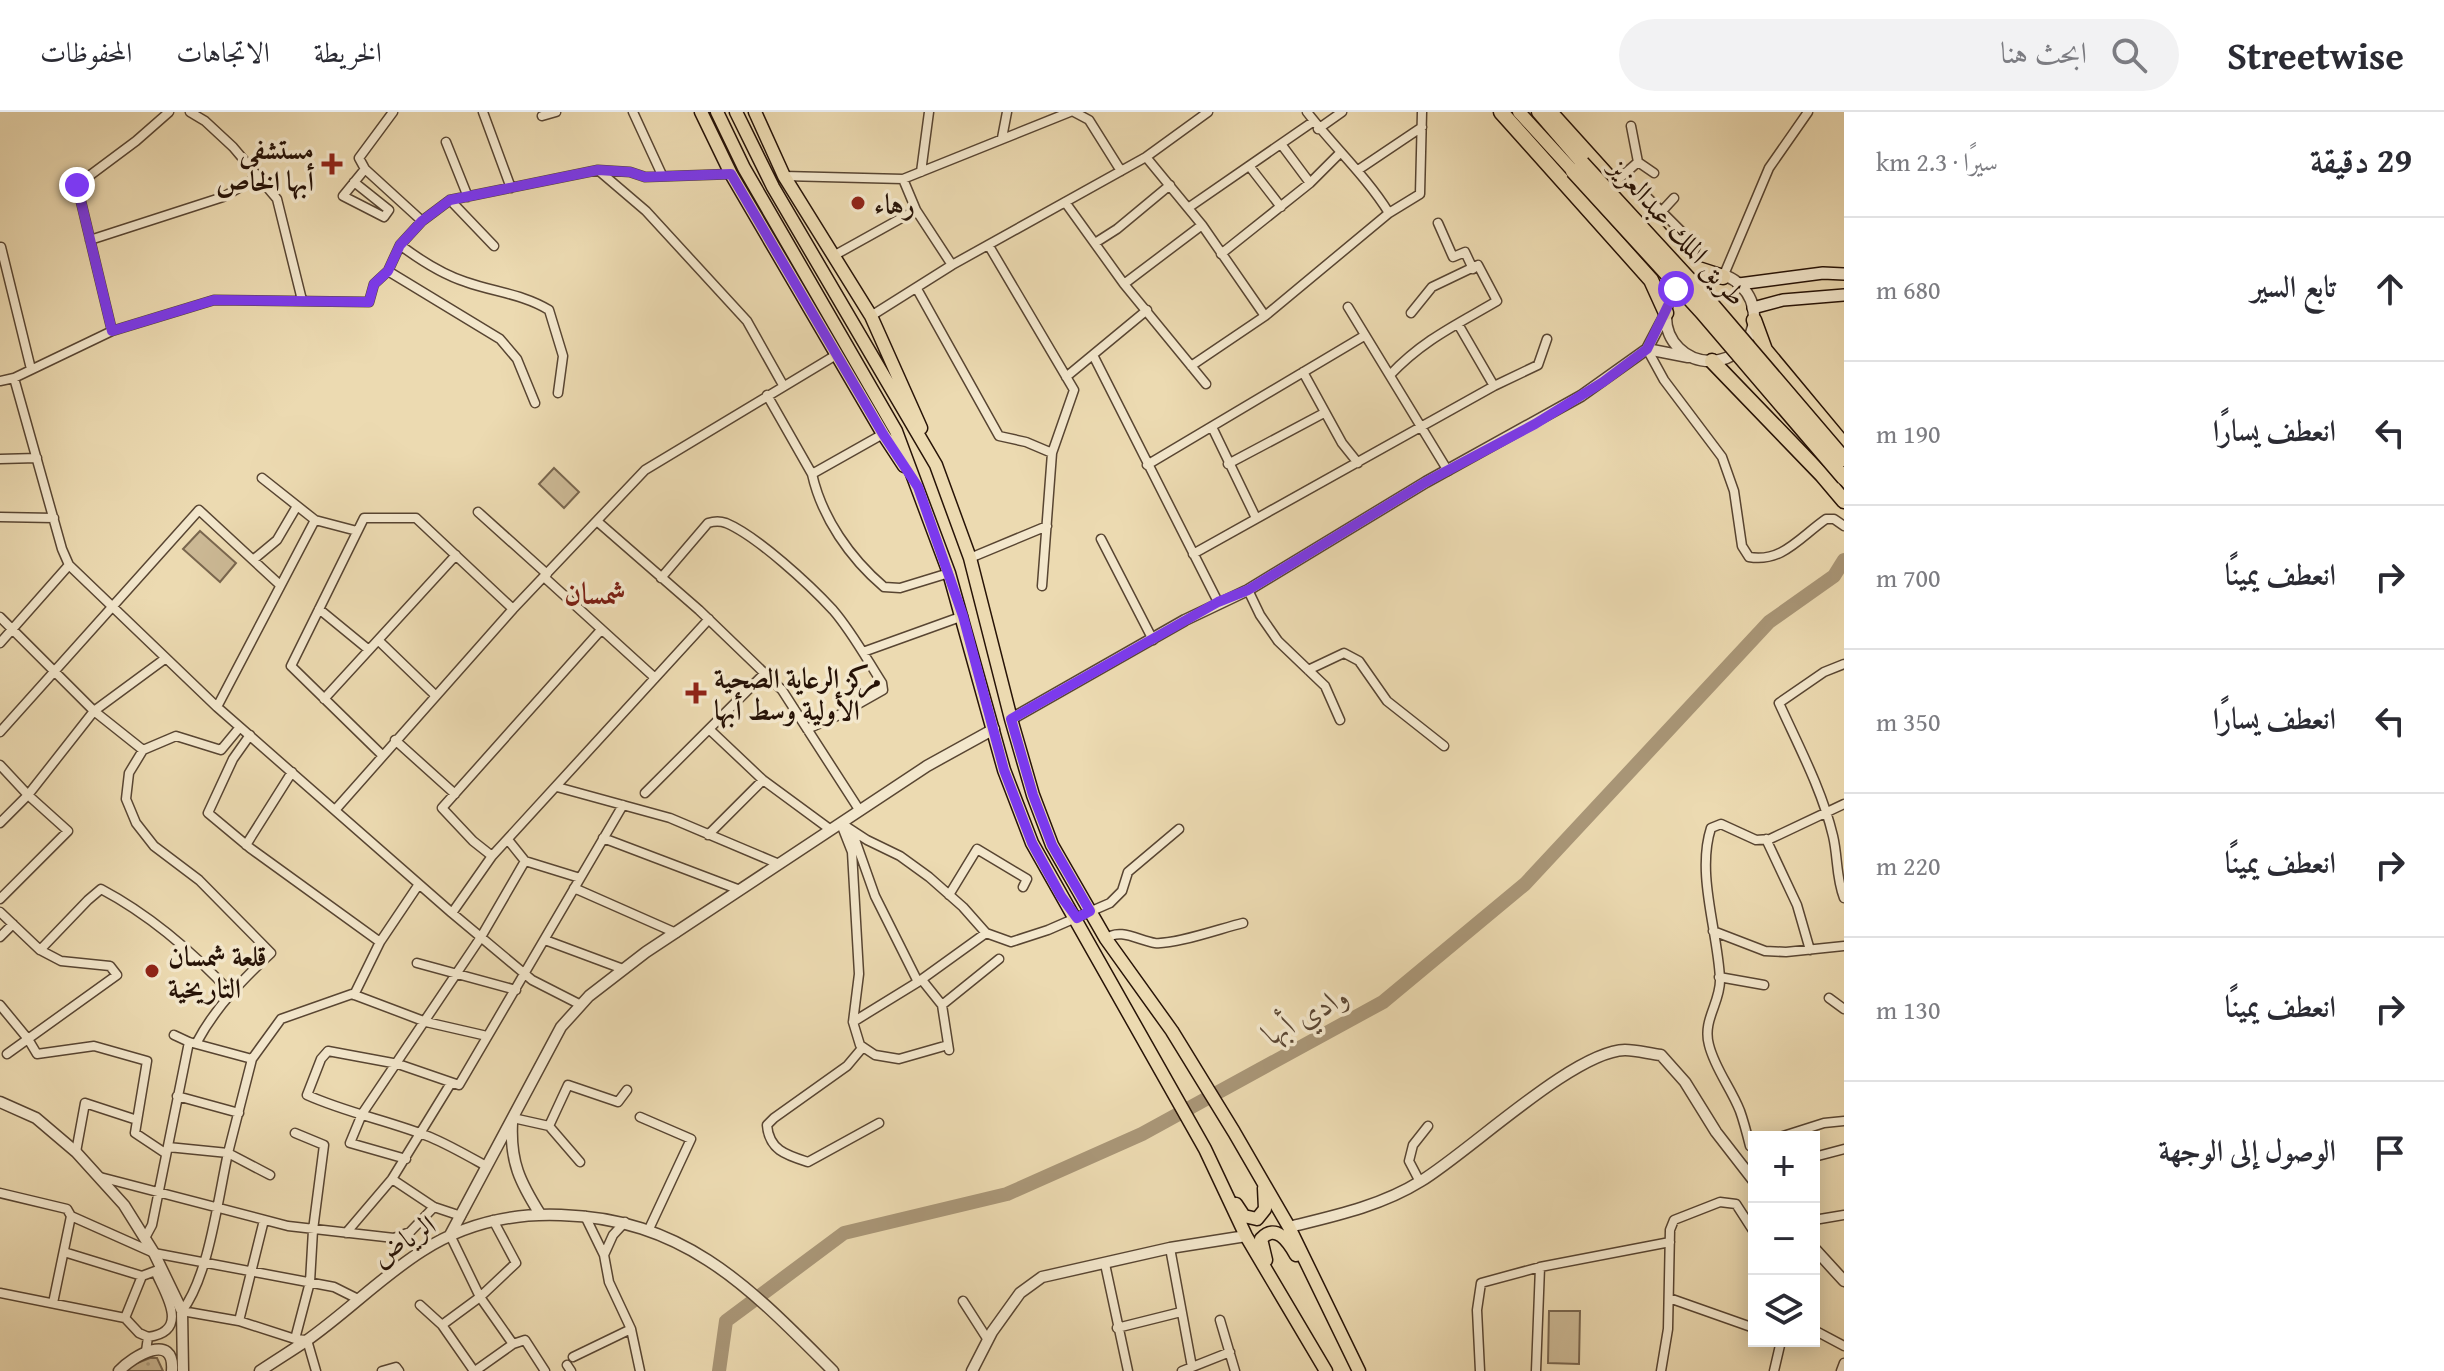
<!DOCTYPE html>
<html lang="ar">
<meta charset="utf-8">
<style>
:root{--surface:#fff;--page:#f2f2f3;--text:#2b2b33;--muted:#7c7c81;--line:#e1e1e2}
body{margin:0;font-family:"Gentium Book Plus",Amiri,serif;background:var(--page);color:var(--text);direction:rtl}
.controls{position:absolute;right:24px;bottom:24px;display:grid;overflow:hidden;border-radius:0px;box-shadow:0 4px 20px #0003}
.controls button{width:72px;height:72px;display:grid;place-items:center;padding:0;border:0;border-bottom:2px solid var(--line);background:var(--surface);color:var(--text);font:40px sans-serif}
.stop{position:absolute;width:24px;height:24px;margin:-18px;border:6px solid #7c3aed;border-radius:50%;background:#fff}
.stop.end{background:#7c3aed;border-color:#fff;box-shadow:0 2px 8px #0008}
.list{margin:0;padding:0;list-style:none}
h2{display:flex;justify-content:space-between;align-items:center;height:104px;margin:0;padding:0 32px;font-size:34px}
h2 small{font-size:26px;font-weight:400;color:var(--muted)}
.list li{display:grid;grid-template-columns:52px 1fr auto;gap:24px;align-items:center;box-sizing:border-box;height:144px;padding:0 32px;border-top:2px solid var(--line)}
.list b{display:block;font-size:30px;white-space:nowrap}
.list em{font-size:26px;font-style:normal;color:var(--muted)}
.icon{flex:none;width:44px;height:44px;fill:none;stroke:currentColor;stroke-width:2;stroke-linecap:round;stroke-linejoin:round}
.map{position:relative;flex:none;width:1844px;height:1259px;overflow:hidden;direction:ltr}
header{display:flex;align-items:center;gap:48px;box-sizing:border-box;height:112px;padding:0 40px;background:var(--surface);border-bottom:2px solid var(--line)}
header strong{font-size:38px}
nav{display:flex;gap:44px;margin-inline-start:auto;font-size:28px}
.search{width:560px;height:72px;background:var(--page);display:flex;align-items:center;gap:20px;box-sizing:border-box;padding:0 28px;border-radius:44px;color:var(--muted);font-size:30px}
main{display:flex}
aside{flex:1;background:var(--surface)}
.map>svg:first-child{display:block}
.garden{fill:url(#garden-dots);stroke:#79664e;stroke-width:2}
.pitch{fill:#cbb894;stroke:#79664e;stroke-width:2}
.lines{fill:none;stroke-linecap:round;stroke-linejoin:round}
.river{stroke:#a99677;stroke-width:14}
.minor-casing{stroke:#584532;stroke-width:11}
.tertiary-casing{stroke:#584532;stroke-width:13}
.secondary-casing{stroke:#271307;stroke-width:14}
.primary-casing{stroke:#271307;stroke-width:15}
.trunk-casing{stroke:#271307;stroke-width:15}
.motorway-casing{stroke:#271307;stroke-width:17}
.minor{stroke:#f3e7cc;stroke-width:8}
.tertiary{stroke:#f3e7cc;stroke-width:10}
.secondary{stroke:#f3e7cc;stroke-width:11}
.primary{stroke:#ecdab1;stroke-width:12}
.trunk{stroke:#ecdab1;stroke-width:12}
.motorway{stroke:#ecdab1;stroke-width:14}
.motorway-bridge-casing{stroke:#271307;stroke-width:17;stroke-linecap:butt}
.motorway-bridge{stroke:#ecdab1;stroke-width:14}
.route{stroke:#7c3aed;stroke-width:10}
.poi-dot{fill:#8f2418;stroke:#f3e7cc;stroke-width:3}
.labels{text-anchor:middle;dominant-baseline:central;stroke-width:7;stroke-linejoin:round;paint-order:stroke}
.poi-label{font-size:28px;font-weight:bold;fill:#271307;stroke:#f3e7cc;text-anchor:start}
.street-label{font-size:28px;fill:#271307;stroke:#f3e7cc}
.neighbourhood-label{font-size:30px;font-weight:bold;fill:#7a1f14;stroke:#f3e7cc}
.water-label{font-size:30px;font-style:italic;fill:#5b4734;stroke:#f3e7cc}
</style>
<header>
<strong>Streetwise</strong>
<div class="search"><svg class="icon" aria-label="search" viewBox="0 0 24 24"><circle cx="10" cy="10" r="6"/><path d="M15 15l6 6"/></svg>ابحث هنا</div>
<nav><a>الخريطة</a><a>الاتجاهات</a><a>المحفوظات</a></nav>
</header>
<main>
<aside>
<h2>29 دقيقة<small>سيرًا · 2.3 km</small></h2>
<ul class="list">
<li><svg class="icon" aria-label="ahead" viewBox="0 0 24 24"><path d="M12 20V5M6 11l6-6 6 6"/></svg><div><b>تابع السير</b></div><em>680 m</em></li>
<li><svg class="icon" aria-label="left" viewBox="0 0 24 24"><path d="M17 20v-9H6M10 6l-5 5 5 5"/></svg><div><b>انعطف يسارًا</b></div><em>190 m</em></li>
<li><svg class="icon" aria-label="right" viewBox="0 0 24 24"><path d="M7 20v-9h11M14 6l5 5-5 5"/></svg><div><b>انعطف يمينًا</b></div><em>700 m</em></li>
<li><svg class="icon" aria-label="left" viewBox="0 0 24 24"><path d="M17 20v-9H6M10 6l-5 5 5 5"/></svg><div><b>انعطف يسارًا</b></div><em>350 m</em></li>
<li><svg class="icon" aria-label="right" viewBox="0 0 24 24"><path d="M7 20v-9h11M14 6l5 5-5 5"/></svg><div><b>انعطف يمينًا</b></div><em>220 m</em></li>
<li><svg class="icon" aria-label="right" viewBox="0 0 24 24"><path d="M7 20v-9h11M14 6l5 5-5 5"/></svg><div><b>انعطف يمينًا</b></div><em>130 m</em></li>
<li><svg class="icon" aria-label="arrive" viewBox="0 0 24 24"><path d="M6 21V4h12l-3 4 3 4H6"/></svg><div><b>الوصول إلى الوجهة</b></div></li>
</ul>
</aside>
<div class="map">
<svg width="1844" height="1259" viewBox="0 0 1844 1259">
<defs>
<pattern id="garden-dots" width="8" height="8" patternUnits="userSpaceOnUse" patternTransform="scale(2)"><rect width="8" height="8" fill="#cbb894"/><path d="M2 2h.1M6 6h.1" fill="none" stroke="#ae9d7e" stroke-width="1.8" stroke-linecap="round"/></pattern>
</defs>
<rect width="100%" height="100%" fill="#ecdab1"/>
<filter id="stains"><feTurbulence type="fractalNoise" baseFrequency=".0025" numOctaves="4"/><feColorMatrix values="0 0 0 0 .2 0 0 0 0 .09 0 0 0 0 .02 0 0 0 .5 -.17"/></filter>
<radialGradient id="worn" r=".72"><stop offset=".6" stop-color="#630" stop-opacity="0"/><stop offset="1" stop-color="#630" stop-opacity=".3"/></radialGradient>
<path class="garden" d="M150 1246H157L163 1259H128L132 1253Z"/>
<path class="pitch" d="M554 356 579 380 564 396 539 372Z
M200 419 236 451 220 470 183 437Z
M1549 1199H1580L1579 1252 1548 1251Z"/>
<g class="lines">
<path class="river" d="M719 1259 726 1209 844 1121 1007 1082 1142 1022 1383 890 1525 772 1769 510 1834 464 1844 448"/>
<defs>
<path id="minor" d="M190 0 205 9 233 35 277 87 302 188
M483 0 511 76
M633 0 662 63
M1074 0 1089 8 1121 59
M1307 0C1334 35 1366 64 1389 101
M542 4 556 0
M1631 14 1638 50 1654 61
M1318 17 1342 0
M1002 26 1007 0
M446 30 468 85
M1281 32 1310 71
M1146 45 1202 113 1265 204
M1250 55 1281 95
M365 57 422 109
M598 58 646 99 747 209 783 273
M1358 58 1422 15
M921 60 929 0
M784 64 903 67 1070 0
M903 67 916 98 952 153
M354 70 389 98 384 105 343 84 365 57 359 46 393 0
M1614 71 1638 50
M450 88 494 134
M1065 90 1124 172 1206 272
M1633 93 1647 85 1696 134 1689 154
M1188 96 1314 9
M1662 99 1674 86
M1438 111 1453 145 1465 140 1473 157
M90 128 223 85 258 65
M1095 131 1117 117 1170 73
M400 133C420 148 441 162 466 170 494 180 523 182 549 198L563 244 558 281
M989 134 1074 278 1052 341 1042 474
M1 135 31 257
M1221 142 1310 71 1340 41
M835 143 916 98
M388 159 500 227 517 247 535 291
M1723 165 1769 56 1808 0
M1124 172 1202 113
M917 177 999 324 1026 330 1052 341
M1348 195 1448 359
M871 204 952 153 1146 45 1208 0
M1458 212 1494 274
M112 219 77 73 136 29 169 0
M1647 237 1664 268 1722 345 1734 379 1742 434 1749 445C1782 451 1800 425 1826 407H1834L1844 414
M1093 243 1218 490
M1191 254 1265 204 1389 101 1420 82 1422 0
M1303 260 1342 331 1358 351
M1390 263C1423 228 1456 213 1497 189L1478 153 1432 175 1411 201
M1066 265 1147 198
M14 266 62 437 69 453 217 595 452 801 532 868 581 893
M0 269 14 266 112 219 214 188 369 190 374 172 388 159 400 133 422 109 450 88 598 58 630 60 645 65 731 62
M767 283 812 362
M1212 315 1256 406
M883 322 812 362C822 406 850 446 884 475L900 476 949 461
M0 347 37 346
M1228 352 1324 301
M1147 353 1364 224
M262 366 315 408 357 419
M478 400 547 462
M0 405 54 406
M598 410 699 498 782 578 860 699
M1101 427 1153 528
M1193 442 1494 274 1538 253 1547 227
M970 446 1047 414
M253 448 277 428 297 394
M544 465 654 565
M661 466 708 411C715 409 720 409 726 411 757 424 810 473 833 498 852 520 866 546 882 571L883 578 837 604 807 617
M1248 478 1260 503 1278 529 1325 574 1340 608
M319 497 369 538
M0 505 94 599 143 638
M378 528 435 583
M0 531 69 453
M863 540 963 504
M1844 552 1824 560 1779 591C1799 635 1822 678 1833 724 1838 745 1836 766 1844 786
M1308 558 1344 541 1359 549 1387 589 1444 634
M324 587 456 443
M217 595 315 408
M709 617 763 668 831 718
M0 620 199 398 280 473
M250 623 233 647 208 701 250 736 380 830
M395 628 455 682
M382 643 291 554 364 406H416L513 497
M0 653 28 683 68 719 0 787
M557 675 670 706 779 752
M645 681 765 561
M336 697 513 497 645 358 836 243
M0 711 28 683 94 599 166 546
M841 711 867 728 900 744 929 765 963 795 986 821 1011 830 1048 818 1110 791 1122 779 1128 760 1179 717
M841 712 852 740 859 862 853 910 860 933 875 943 899 947 948 933
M852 719 875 784 918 870
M708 723 763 668
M603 726 740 778
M1766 727 1797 793 1810 838
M509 729 525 749 580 766
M246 733 292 660
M492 744 473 729 442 696 601 518
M574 776 676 821
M949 783 977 737 1027 767 1023 775
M0 800 40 838 61 849 110 854 117 863 7 942
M452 801 492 744 709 507
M1713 819 1765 839 1786 840 1844 834
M0 825 13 812
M1106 827C1119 815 1140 829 1155 831 1174 833 1222 816 1243 811
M545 828 623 857
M40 838 88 788 101 777C150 803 195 842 232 882
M417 851 516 878
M1719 865 1764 873
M922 868 942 893 949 938
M354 883 380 830 419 772
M1829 886 1844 897
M0 893 28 927 37 942 94 934 147 949 135 1021 165 1041
M942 893 999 847
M853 910 918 870 986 821
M174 923 189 930 252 947
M197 930C215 896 243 867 271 841L199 768 154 734 136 711 126 687 129 661 143 638 176 624 221 638 240 615
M863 935 847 954 774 1006 767 1013C769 1038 786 1043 808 1050L879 1011
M177 984 239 1001
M640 1005 691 1027 649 1117
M513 1006 549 1014 580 1050
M549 1014 568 973 618 990 627 978
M295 1021 324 1033 313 1118 310 1170 295 1227
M1780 1025 1824 1011 1844 1009
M1750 1034C1747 1022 1744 1010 1740 999 1731 976 1715 957 1709 933 1702 908 1721 890 1720 867 1718 820 1696 762 1711 716L1721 712 1756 728 1770 727 1844 692
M168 1035 228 1041C218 1086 209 1164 182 1199L239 1209 295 1227 307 1228 316 1259
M76 1040 85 991 137 1008
M1814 1045 1844 1037
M406 1047 350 1031 362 1002 481 825 525 749
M486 1054C468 1044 449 1033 430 1025 390 1009 347 1001 307 983L321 947 328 939 398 952 459 973 623 693
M270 1063 228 1041 252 947 281 907 352 882 426 910 487 924
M100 1065 288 1114 394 1126 410 1120 434 1095
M392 1067 434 1095 461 1104
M1420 1070 1409 1049 1413 1033 1428 1014
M0 1081 67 1097 71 1104 53 1191
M71 1104 154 1141 334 1175 358 1187
M585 1104 604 1143 613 1123 625 1110
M1814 1108 1844 1103
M346 1121 392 1067 451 971
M450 1123 480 1185 513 1232 525 1228 545 1259
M145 1126 152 1113 189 930
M1170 1136 1192 1255
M64 1140 142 1164
M604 1143 609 1170 631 1217 640 1259
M1105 1152 1128 1259
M0 1181 125 1206 139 1221 148 1225 146 1239
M1669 1186 1754 1216
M963 1189 988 1228
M420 1193 442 1213 474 1259
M125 1206 142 1164 158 1158
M1220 1208 1235 1259
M239 1209 264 1108
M442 1213 480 1185 516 1151 493 1108
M1117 1216 1181 1200
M1814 1218 1844 1234
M148 1225C190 1219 166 1184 156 1161
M573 1245 631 1217
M567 1253 571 1259
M382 1259 396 1255 399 1259
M475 1259 513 1232
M1182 1259 1230 1240
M1480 1259 1477 1198 1481 1171 1540 1155 1670 1130
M1536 1259 1540 1155
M1661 1259 1668 1217 1670 1118 1674 1108 1720 1090 1736 1092 1754 1120
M1774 1259 1781 1229
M1841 1259 1844 1251"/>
<path id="tertiary" d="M1666 205a44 44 0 1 1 88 0a44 44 0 1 1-88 0Z
M1647 237 1688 245
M1011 607 1185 508 1248 478 1426 370 1581 284 1647 237 1666 201
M0 990 36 1006 76 1040 124 1093 154 1141 182 1199 183 1259
M512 1011C510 1050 520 1070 540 1102
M1289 1115C1334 1104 1381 1094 1421 1069 1469 1040 1574 939 1625 938 1637 938 1650 942 1661 943L1685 970 1716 1020 1754 1069
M450 1123 561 915 589 884 646 840 927 654 994 617
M1814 1136 1844 1169
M119 1259C133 1244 175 1219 172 1259
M260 1259C275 1249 291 1239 306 1229 346 1201 381 1165 422 1139 464 1112 511 1101 561 1103 686 1107 750 1176 833 1259
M972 1259 992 1220 1020 1181 1042 1165 1170 1136 1246 1124"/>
<path id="secondary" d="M1739 172 1823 161 1844 162
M1753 196 1783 188 1844 183"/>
<path id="primary" d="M701 0 731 62 883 322 904 354
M717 0 744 56 896 319 949 461 1004 658 1032 731 1205 1037 1246 1124 1326 1259
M736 0 773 75 936 353 970 446 1011 607 1033 683 1052 733 1106 827 1172 919 1234 1020 1289 1115 1359 1259
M755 0 784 64 871 204 921 316
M1236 1092 1244 1104 1257 1107 1265 1097 1264 1076
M1266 1148 1261 1127C1276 1111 1288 1129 1296 1143"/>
<path id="trunk" d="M1519 0 1573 59
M1538 0 1582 51"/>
<path id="motorway" d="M1501 0 1651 168 1666 201
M1550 0 1689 154 1723 165
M1754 208 1765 238 1844 333
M1712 249 1822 363 1844 389"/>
</defs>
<use href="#minor" class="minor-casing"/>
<use href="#tertiary" class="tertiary-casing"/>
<use href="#secondary" class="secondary-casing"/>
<use href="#primary" class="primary-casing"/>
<use href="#trunk" class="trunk-casing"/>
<use href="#motorway" class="motorway-casing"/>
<use href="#minor" class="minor"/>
<use href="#tertiary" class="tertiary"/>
<use href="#secondary" class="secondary"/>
<use href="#primary" class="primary"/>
<use href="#trunk" class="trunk"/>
<use href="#motorway" class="motorway"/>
<defs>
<path id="motorway-bridge" d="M1582 51 1708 188 1844 347
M1573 59 1702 200 1844 366"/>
</defs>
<use href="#motorway-bridge" class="motorway-bridge-casing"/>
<use href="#motorway-bridge" class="motorway-bridge"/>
</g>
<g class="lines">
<path class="route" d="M77 73 112 219 214 188 369 190 374 172 388 159 400 133 422 109 450 88 598 58 630 60 645 65 731 62 883 322 918 375 963 504 1004 658 1032 731 1061 784 1077 806 1090 799 1052 733 1033 683 1011 607 1218 490 1248 478 1426 370 1535 312 1603 270 1647 237 1676 177"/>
</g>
<g class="poi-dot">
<path d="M328 40h8v8h8v8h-8v8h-8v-8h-8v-8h8z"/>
<circle cx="858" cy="91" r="8"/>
<path d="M692 569h8v8h8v8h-8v8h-8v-8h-8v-8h8z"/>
<circle cx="152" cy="859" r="8"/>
</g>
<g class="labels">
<g class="poi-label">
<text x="314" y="36" text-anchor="end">مستشفى<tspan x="314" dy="32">أبها الخاص</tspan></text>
<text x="874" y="91">رهاء</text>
<text x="714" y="565">مركز الرعاية الصحية<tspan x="714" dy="32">الأولية وسط أبها</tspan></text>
<text x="168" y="843">قلعة شمسان<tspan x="168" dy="32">التاريخية</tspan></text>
</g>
<g class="street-label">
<text transform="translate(1679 119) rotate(48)">طريق الملك عبدالعزيز</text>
<text transform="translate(403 1128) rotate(-33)">الرياض</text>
</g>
<g class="neighbourhood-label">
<text x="595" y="481">شمسان</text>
</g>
<g class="water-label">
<text transform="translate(1306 902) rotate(-29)">وادي أبها</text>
</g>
</g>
<rect width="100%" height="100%" filter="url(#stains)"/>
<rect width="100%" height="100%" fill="url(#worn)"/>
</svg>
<div class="controls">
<button>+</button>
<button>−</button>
<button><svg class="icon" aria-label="layers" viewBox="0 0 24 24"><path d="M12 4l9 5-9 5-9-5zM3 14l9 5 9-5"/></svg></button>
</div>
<div class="stop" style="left:1676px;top:177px"></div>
<div class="stop end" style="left:77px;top:73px"></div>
</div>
</main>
